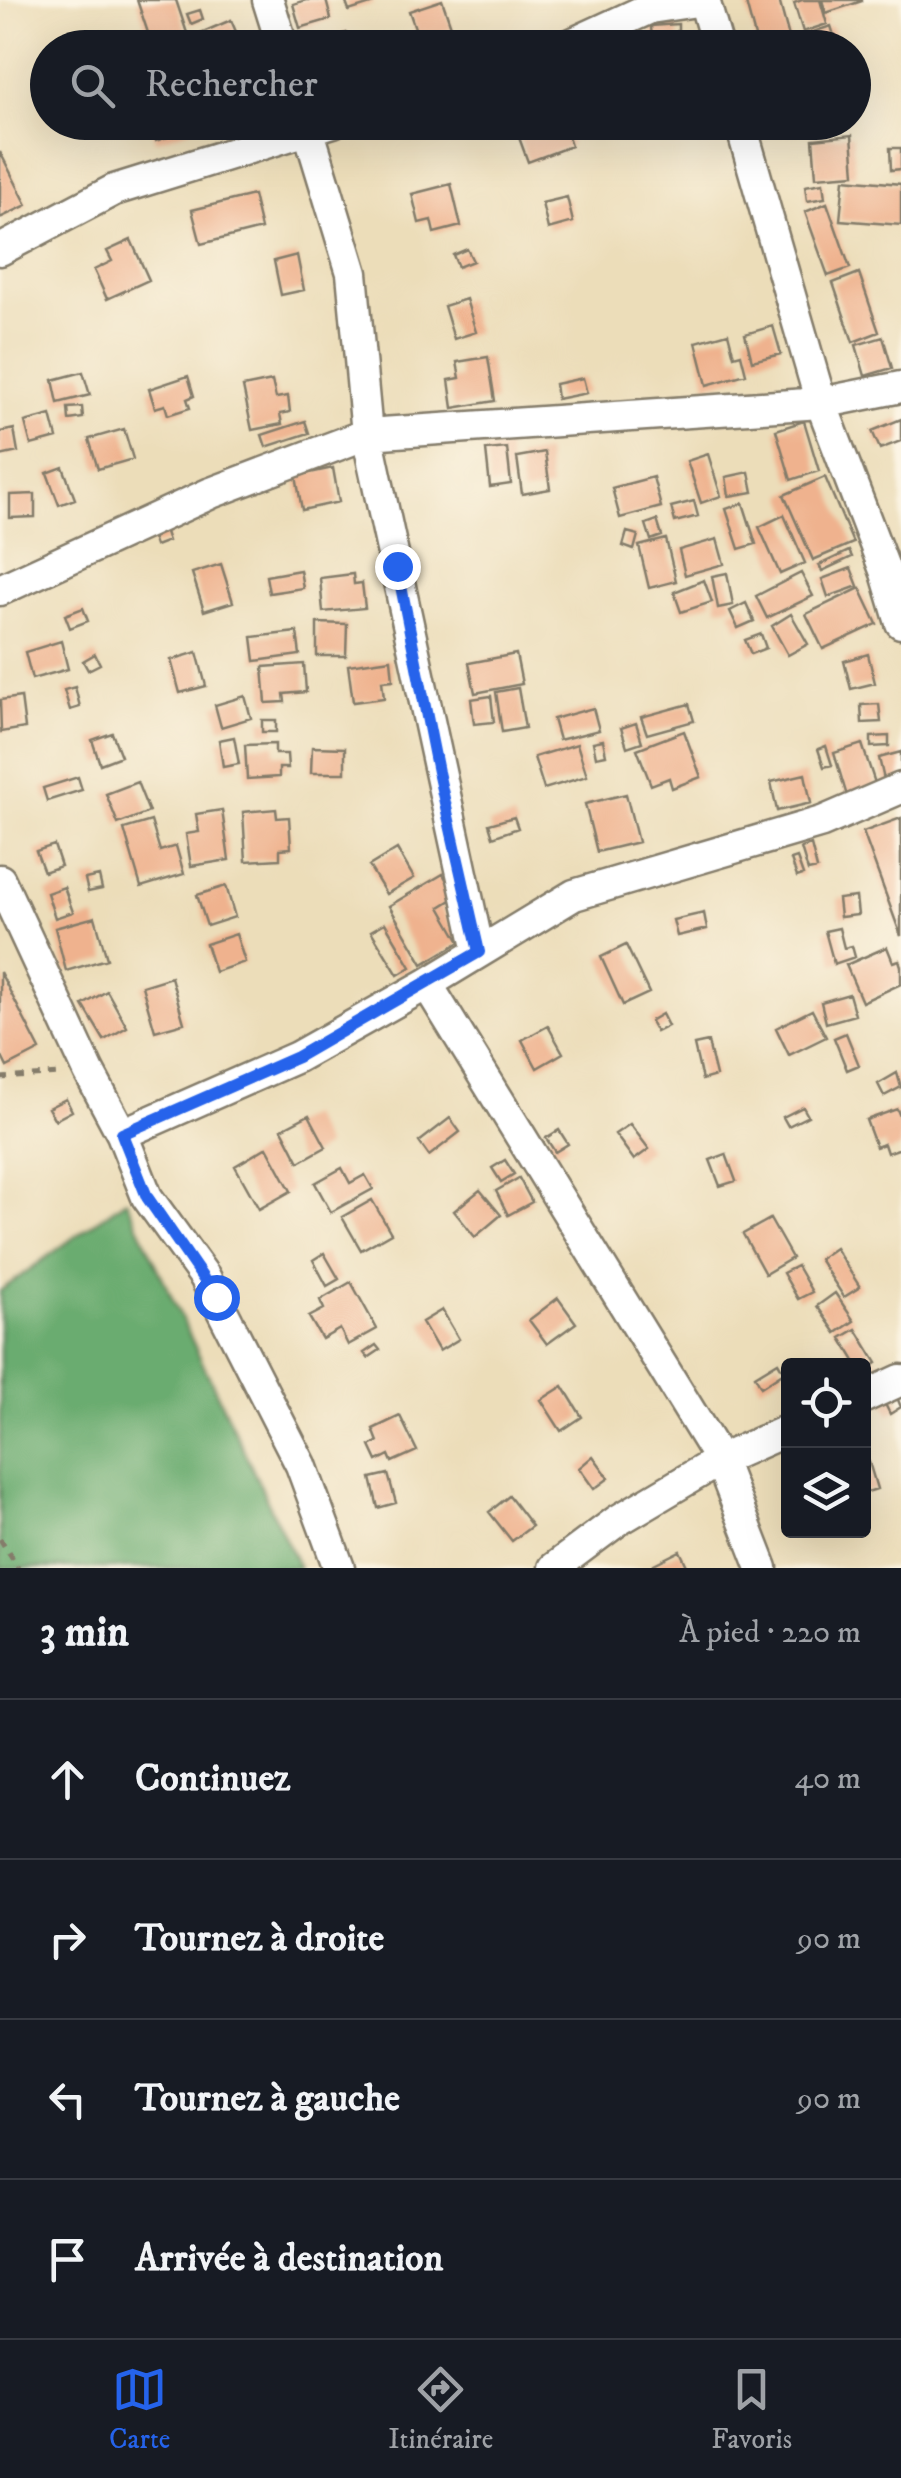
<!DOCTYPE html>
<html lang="fr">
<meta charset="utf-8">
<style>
:root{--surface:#171b24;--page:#20242c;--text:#f1f3f6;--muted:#9ea1a6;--line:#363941;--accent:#2563eb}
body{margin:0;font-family:"IM FELL DW Pica",serif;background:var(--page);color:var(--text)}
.controls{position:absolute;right:30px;bottom:30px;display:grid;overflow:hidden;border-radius:10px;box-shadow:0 10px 40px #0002}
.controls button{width:90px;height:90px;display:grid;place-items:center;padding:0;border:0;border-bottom:2px solid var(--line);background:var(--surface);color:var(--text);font:50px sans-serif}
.stop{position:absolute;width:30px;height:30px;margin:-22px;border:8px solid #2563eb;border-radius:50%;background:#fff}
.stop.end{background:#2563eb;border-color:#fff;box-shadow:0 2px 10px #0008}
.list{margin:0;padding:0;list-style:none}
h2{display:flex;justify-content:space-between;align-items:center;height:130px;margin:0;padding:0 40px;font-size:42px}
h2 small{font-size:32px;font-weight:400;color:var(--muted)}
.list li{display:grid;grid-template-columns:65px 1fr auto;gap:30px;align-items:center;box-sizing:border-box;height:160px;padding:0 40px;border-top:2px solid var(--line)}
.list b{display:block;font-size:38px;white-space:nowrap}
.list em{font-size:32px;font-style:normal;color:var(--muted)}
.icon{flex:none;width:55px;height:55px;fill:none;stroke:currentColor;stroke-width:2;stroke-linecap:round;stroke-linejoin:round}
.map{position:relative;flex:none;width:901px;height:1568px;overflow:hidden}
.search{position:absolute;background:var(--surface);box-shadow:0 10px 40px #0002;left:30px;right:30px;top:30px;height:110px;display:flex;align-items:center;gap:25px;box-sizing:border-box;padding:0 35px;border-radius:55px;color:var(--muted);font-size:38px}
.sheet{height:770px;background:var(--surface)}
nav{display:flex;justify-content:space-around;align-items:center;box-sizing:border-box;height:140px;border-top:2px solid var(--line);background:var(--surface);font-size:28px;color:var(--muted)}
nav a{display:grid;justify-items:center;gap:5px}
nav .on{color:var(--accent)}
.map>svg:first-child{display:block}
.forest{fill:#6bac6f;stroke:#446446;stroke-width:2.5}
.building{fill:#efb28e}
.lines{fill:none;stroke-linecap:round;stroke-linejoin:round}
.street-casing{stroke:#847c6a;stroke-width:35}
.path{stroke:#847c6a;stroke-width:5;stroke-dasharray:8 8;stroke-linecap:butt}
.street{stroke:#fff;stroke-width:30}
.route{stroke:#2563eb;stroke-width:12}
</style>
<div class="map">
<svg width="901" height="1568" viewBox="0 0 901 1568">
<rect width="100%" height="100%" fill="#fcf5e5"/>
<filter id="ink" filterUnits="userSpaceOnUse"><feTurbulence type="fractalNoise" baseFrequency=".01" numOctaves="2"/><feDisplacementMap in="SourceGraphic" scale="20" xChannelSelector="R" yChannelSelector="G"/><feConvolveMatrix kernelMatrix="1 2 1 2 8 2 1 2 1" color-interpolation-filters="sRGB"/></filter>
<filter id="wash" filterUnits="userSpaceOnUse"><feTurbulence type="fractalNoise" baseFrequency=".0048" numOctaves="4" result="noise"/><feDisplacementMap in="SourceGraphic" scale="40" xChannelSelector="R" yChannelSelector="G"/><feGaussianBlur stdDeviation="2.25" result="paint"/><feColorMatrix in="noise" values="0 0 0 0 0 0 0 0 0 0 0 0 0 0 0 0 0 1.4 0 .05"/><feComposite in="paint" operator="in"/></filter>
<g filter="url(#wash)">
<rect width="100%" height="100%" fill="#ecddb9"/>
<path class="forest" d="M126 1200 299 1568H0V1291Z"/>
<g id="blocks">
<path class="building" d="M137 0H176L192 48H153Z
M306 0H326L331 19 300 28 293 4Z
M345 0H373L374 3 349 11Z
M442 0 452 29 441 33 444 40 422 48 409 11Z
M755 0H779L792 48H758L746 3Z
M802 0H820L827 24 803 32 794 3Z
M822 0H862V1L826 13Z
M200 10 203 19 191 24 187 14Z
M231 20 239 39 231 43 233 48H201L196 35Z
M678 24V41L652 42 651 26Z
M831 26 838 48H802L798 37Z
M346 33 350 48H324L322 40Z
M150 122H208V123L156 141Z
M519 122H544L545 126 563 122 571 146 528 162 514 124Z
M852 135 855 174 816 177 813 139Z
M890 148H901V169L891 170Z
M0 152 27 205 0 218Z
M844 179 901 184V225L840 220Z
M823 183 825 198 807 201 805 186Z
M451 184 461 226 434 233 431 220 419 223 412 194Z
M253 195 261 229 201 244 192 210Z
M567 197 573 222 548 229 542 203Z
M827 203 850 268 828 276 805 212Z
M131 240 149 280 107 299 94 270 112 261 107 251Z
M467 249 473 261 458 267 453 255Z
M297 255 304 290 281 295 274 261Z
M859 273 879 332 853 342 833 283Z
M466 299 476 332 454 339 444 306Z
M773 326 781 354 752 361 745 334Z
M728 333 734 356 741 354 746 374 707 385 696 342Z
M883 337 892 368 865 376 856 345Z
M488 357 495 401 453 408 449 380 460 378 457 362Z
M83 372 90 395 58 403 53 380Z
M188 376 194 396 187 399 190 408 168 415 165 405 155 408 149 389Z
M583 378 587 393 557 399 555 384Z
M272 381 276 398 288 396 290 412 280 414 282 424 252 430 243 387Z
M82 407 83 418 69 420 68 408Z
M51 415 57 438 31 445 25 422Z
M901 419V441L880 449 872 431Z
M305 421 309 433 266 447 262 435Z
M804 421 819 471 791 480 776 430Z
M14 429 18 452 0 456V432Z
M124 429 133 459 98 469 89 439Z
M507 448 511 484 490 487 486 450Z
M545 452 550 489 522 494 517 457Z
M708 454 721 496 701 503 687 461Z
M63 467 75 499 59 505 47 473Z
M333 468 339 502 302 510 296 476Z
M749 472 753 492 729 496 726 477Z
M653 477 661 507 620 518 612 488Z
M825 477 853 543 813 560 784 495Z
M35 494V517L10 518V495Z
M694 501 698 516 675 522 671 507Z
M743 503 756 544 739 549 726 509Z
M784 515 805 563 780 574 759 527Z
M657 520 662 536 651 540 646 524Z
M164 529 168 541 155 546 151 534Z
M627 532 638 535 634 550 623 546Z
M666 539 676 581 649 588 639 546Z
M717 539 724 564 685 575 679 550Z
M849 551 852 557 822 571 819 565Z
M221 564 233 602 204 611 192 573Z
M851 568 858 586 828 597 822 579Z
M300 570 303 588 269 593 266 576Z
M727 573 733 605 718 608 712 576Z
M801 573 813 596 767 618 756 596Z
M353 574 354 584 362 583 365 608 323 612 320 578Z
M704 580 712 602 681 612 674 592Z
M860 588 877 624 823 649 806 614Z
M746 603 754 621 738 628 730 611Z
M83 608 88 621 70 628 65 615Z
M791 614 808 644 788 655 772 626Z
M317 623 347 624 346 656H317Z
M297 632 300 655 255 661 252 637Z
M761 634 766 648 751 654 745 640Z
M61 641 68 669 32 679 25 652Z
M197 652 206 686 180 693 171 660Z
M95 654 100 664 88 670 83 661Z
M516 654 522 684 475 693 469 663Z
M868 654 875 683 851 689 844 661Z
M391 659 393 680 382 681 384 698 353 702 348 665Z
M304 664 306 692 284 694 285 702 266 703 263 667Z
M75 687 80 707 70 710 64 690Z
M518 688 525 728 502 732 496 692Z
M245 696 251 718 221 727 215 705Z
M491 696 494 722 474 724 471 699Z
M21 697 25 728 1 732 0 700Z
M689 704 694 721 647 734 641 717Z
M879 704 881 722 862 723 861 705Z
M593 708 599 730 559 740 553 719Z
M262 720H276V732H262Z
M636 723 642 742 627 747 621 728Z
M684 731 701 777 672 788 669 778 651 785 637 749Z
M112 733 121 756 100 764 92 740Z
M889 736V746L871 747V737Z
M234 737 239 764 223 767 219 740Z
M603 740 606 755 596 757 593 742Z
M275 744V754H287L288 768H279V777L247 779 245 745Z
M577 744 587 776 544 789 534 757Z
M862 744 876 786 847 796 834 753Z
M826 746 832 765 824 767 818 749Z
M312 747 345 748V773H311Z
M901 752V780L885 784 879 758Z
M805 774 811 803 777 811 771 782Z
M78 777 82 790 47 801 43 788Z
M137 782 149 812 118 824 106 794Z
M626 794 638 842 597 852 585 804Z
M276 809 277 818 289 817 291 848 280 849V859L246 861 243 812Z
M222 810 229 860 191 866 186 834 199 832 196 814Z
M514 817 518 828 493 837 489 824Z
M901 818V936L863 832Z
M151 821 160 851 176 846 184 874 141 887 124 829Z
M54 845 61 866 44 872 36 851Z
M811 845 817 869 808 871 801 848Z
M397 849 414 878 386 894 369 866Z
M797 858 803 875 797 877 791 860Z
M443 874 456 897 440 907 460 942 423 964 389 906Z
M99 876 102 889 88 892 85 879Z
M226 886 235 917 207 926 197 895Z
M64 887 73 912 55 918 47 893Z
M856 897 858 915 840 917 838 899Z
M704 913 707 929 677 936 673 920Z
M95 917 107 959 66 971 55 928Z
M385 923 411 967 398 975 371 931Z
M839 928 844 948 852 946 855 957 834 964 825 931Z
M236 934 245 962 215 972 206 944Z
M626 945 649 993 623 1005 601 957Z
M887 947 893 962 899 960 901 966V984L862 1002 846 965Z
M0 972 40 1050 7 1067 0 1053Z
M171 977 184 1023 155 1031 142 986Z
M107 991 127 1027 104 1040 83 1005Z
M849 994 855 1015 826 1023 821 1002Z
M812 1010 826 1037 789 1055 776 1028Z
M662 1014 668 1026 656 1032 650 1021Z
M548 1026 563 1053 537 1068 522 1040Z
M846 1033 859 1065 847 1070 834 1038Z
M708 1042 716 1076 702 1080 694 1045Z
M897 1073 901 1087 884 1096 878 1084Z
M66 1099 72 1111 55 1120 48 1108Z
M803 1107 808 1116 788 1126 783 1117Z
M897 1109 901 1119V1148L887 1153 884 1144 876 1147 866 1120Z
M309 1115 326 1147 299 1162 282 1129Z
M450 1118 460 1132 429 1156 419 1142Z
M630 1124 649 1149 634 1160 615 1134Z
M559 1130 568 1144 555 1152 546 1138Z
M267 1147 291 1191 259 1209 235 1166Z
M726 1154 736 1181 720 1186 710 1160Z
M505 1160 514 1174 501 1182 492 1168Z
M342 1168 350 1183 365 1175 373 1189 331 1212 315 1183Z
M519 1178 532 1202 508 1215 496 1191Z
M480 1190 501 1215 475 1237 454 1211Z
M372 1200 391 1233 361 1250 342 1217Z
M770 1219 792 1258 765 1274 743 1234Z
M835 1248 860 1287 844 1297 819 1259Z
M324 1253 339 1279 327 1286 313 1260Z
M797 1266 812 1292 798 1299 783 1273Z
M351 1282 377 1329 348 1345 340 1329 322 1339 309 1317 324 1309 320 1300Z
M835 1293 854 1321 836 1333 817 1306Z
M558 1298 576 1323 547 1344 529 1320Z
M442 1310 459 1339 439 1351 422 1322Z
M856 1329 877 1363 864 1371V1366H858L841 1338Z
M376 1345 380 1350 368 1358 364 1353Z
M778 1362 784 1372 761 1387 755 1376Z
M563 1386 582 1417 561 1431 541 1400Z
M896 1395 901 1407 890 1414 884 1402Z
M400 1416 417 1451 392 1462 389 1455 377 1461 370 1446 378 1442 373 1429Z
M593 1456 609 1478 594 1489 579 1468Z
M869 1462 877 1489 864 1493V1463Z
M388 1474 396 1503 378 1508 371 1478Z
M509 1496 532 1526 512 1541 489 1512Z
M680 1551 688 1568H656L654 1564Z"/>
</g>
</g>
<g filter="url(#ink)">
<use href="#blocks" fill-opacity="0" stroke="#847c6a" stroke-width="2.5"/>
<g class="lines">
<defs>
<path id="street" d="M268 0 283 48
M704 0 718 48
M563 48 650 8 704 0
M306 122 352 273 367 434 479 952
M740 122 821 403 886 573 901 623
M0 250 114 190 333 122
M0 590 211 493 367 434 821 403 901 387
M0 880 89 1072 122 1134 147 1197 205 1277 301 1465 339 1568
M427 984 720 1460 788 1430
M122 1134 297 1057 427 984 574 895 822 822 901 788
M864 1397 901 1380
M554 1568 617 1521 720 1460 762 1568"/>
</defs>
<use href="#street" class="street-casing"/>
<path class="path" d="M0 1078 61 1074
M0 1539 18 1568"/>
<use href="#street" class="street"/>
</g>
</g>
<g class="lines" filter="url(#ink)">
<path class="route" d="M216 1297 147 1197 122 1134 297 1057 479 952 438 772 397 566"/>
</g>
</svg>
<div class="controls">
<button><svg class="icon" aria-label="locate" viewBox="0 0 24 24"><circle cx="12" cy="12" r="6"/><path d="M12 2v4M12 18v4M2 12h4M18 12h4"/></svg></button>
<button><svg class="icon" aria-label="layers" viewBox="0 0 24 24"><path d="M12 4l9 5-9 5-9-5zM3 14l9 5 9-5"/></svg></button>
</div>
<div class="stop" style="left:216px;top:1297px"></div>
<div class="stop end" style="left:397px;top:566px"></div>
<div class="search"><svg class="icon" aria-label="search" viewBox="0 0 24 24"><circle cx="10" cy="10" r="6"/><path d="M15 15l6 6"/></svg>Rechercher</div>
</div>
<section class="sheet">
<h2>3 min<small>À pied · 220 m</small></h2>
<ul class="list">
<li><svg class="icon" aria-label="ahead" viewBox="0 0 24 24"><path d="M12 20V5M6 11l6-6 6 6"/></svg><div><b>Continuez</b></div><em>40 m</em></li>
<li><svg class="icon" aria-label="right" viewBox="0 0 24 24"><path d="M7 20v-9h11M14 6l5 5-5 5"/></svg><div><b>Tournez à droite</b></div><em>90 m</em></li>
<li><svg class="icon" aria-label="left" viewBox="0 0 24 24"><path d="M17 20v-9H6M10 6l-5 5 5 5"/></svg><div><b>Tournez à gauche</b></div><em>90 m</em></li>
<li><svg class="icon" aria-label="arrive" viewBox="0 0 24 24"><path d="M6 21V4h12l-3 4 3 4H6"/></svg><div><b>Arrivée à destination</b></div></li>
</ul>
</section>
<nav>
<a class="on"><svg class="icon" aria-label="map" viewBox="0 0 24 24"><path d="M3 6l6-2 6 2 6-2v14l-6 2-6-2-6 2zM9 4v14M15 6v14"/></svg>Carte</a>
<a><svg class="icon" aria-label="directions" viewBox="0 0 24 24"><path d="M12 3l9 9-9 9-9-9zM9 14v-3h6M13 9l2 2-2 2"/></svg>Itinéraire</a>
<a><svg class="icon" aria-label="saved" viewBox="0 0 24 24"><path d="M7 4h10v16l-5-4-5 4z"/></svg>Favoris</a>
</nav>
